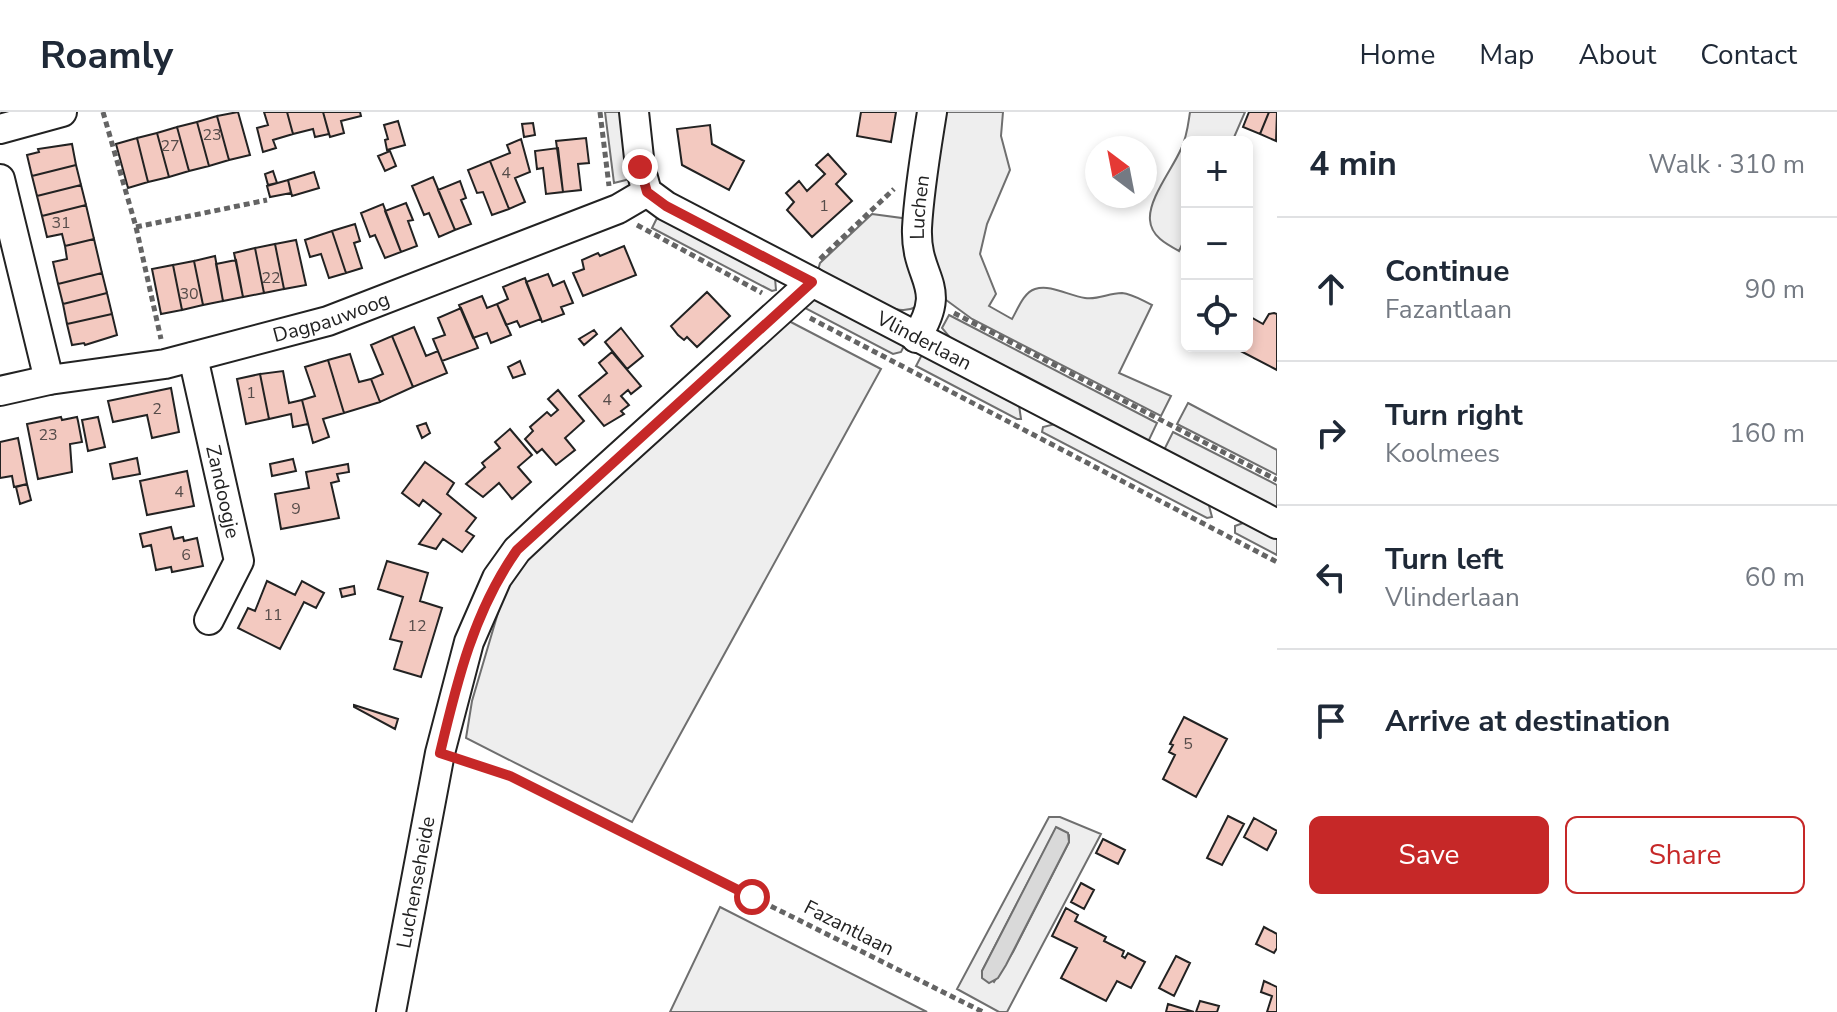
<!DOCTYPE html>
<meta charset="utf-8">
<style>
:root{--surface:#fff;--page:#f6f6f7;--text:#1f2937;--muted:#747a83;--line:#e0e1e3;--accent:#c62828}
body{margin:0;font-family:"Nunito Sans",sans-serif;background:var(--page);color:var(--text)}
.controls{position:absolute;right:24px;top:24px;display:grid;overflow:hidden;border-radius:12px;box-shadow:0 4px 12px #0003}
.controls button{width:72px;height:72px;display:grid;place-items:center;padding:0;border:0;border-bottom:2px solid var(--line);background:var(--surface);color:var(--text);font:40px sans-serif}
.compass{position:absolute;left:1085px;top:24px;width:72px;height:72px;border-radius:50%;background:var(--surface);box-shadow:0 4px 12px #0003;rotate:328deg}
.stop{position:absolute;width:24px;height:24px;margin:-18px;border:6px solid #c62828;border-radius:50%;background:#fff}
.stop.end{background:#c62828;border-color:#fff;box-shadow:0 2px 8px #0008}
.list{margin:0;padding:0;list-style:none}
h2{display:flex;justify-content:space-between;align-items:center;height:104px;margin:0;padding:0 32px;font-size:34px}
h2 small{font-size:26px;font-weight:400;color:var(--muted)}
.list li{display:grid;grid-template-columns:52px 1fr auto;gap:24px;align-items:center;box-sizing:border-box;height:144px;padding:0 32px;border-top:2px solid var(--line)}
.list b{display:block;font-size:30px;white-space:nowrap}
.list p{margin:0;font-size:26px;white-space:nowrap;color:var(--muted)}
.list em{font-size:26px;font-style:normal;color:var(--muted)}
.actions{display:flex;gap:16px;padding:24px 32px}
.actions a{flex:1;padding:18px 0;border:2px solid var(--accent);border-radius:12px;text-align:center;font-size:28px;color:var(--accent)}
.actions .main{background:var(--accent);color:#fff}
.icon{flex:none;width:44px;height:44px;fill:none;stroke:currentColor;stroke-width:2;stroke-linecap:round;stroke-linejoin:round}
.map{position:relative;flex:none;width:1277px;height:900px;overflow:hidden}
header{display:flex;align-items:center;gap:48px;box-sizing:border-box;height:112px;padding:0 40px;background:var(--surface);border-bottom:2px solid var(--line)}
header strong{font-size:38px}
nav{display:flex;gap:44px;margin-inline-start:auto;font-size:28px}
main{display:flex}
aside{flex:1;background:var(--surface)}
.map>svg:first-child{display:block}
.green{fill:#eee;stroke:#6f6f6f;stroke-width:2;fill-rule:evenodd}
.water{fill:#d9d9d9;stroke:#6f6f6f;stroke-width:2}
.building{fill:#f3c9c0;stroke:#222;stroke-width:2}
.lines{fill:none;stroke-linecap:round;stroke-linejoin:round}
.minor-casing{stroke:#222;stroke-width:32}
.path{stroke:#646464;stroke-width:5;stroke-dasharray:6 4;stroke-linecap:butt}
.minor{stroke:#fff;stroke-width:28}
.route{stroke:#c62828;stroke-width:10}
.labels{text-anchor:middle;dominant-baseline:central;stroke-width:6;stroke-linejoin:round;paint-order:stroke}
.number-label{font-size:16px;fill:#564c4a}
.street-label{font-size:20px;fill:#222;stroke:#fff}
</style>
<header>
<strong>Roamly</strong>
<nav><a>Home</a><a>Map</a><a>About</a><a>Contact</a></nav>
</header>
<main>
<div class="map">
<svg width="1277" height="900" viewBox="0 0 1277 900">
<rect width="100%" height="100%" fill="#fff"/>
<path class="green" d="M605 0H623L630 67 614 71Z
M944 0H1003L1001 24 1010 58 987 112 980 142 996 182 989 194 1012 207C1018 197 1023 181 1035 177 1051 172 1069 184 1085 186 1099 188 1108 181 1122 181 1133 182 1143 189 1152 193L1119 261 1171 284 1161 304 972 207 942 185 924 126Z
M1190 0H1245L1232 30H1187V122L1179 139C1166 132 1151 124 1150 108 1148 87 1173 56 1181 37 1187 25 1188 13 1190 0Z
M660 100 775 166 776 178 772 179 652 116Z
M872 102 909 107 922 177 916 195C906 200 898 198 888 195L818 158 820 151Z
M817 186 906 230 901 240 893 242 803 195V190Z
M949 203 1157 311 1148 330 952 228 942 216Z
M785 207 881 257 632 710 466 626 472 589 505 477 537 436Z
M924 239 1019 293 1021 307H1017L916 254Z
M1188 291 1277 338V363L1177 312Z
M1059 311 1208 390 1212 405 1207 406 1042 320 1043 315Z
M1173 320 1277 373V397L1164 338Z
M1243 411H1250L1277 423V443L1235 421V414Z
M1049 705H1060L1101 722 1007 900H999L957 877ZM1056 716 1069 723V730L1013 840 994 870 982 859Z
M720 795 927 900H670Z"/>
<path class="water" d="M1056 715 1068 721 1069 730 1006 853 998 866 989 871 982 866V859Z"/>
<path class="building" d="M238 0 250 43 229 48 217 4Z
M264 0H287L293 22 273 28 276 36 263 40 257 16 268 13Z
M287 0H323L329 22 315 25 313 17 293 22Z
M323 0H360L361 4 341 9 344 21 330 25Z
M861 0H896L891 30 857 24Z
M1249 0H1269L1260 22 1243 15Z
M1269 0H1277L1276 29 1260 22Z
M217 4 229 48 209 54 197 10Z
M398 9 405 33 387 38 385 28 388 27 384 13Z
M197 10 209 54 189 59 177 15Z
M533 11 535 23 524 25 522 12Z
M710 13 712 32 744 49 729 78 682 53 677 17Z
M177 15 189 59 169 65 157 21Z
M157 21 169 65 148 70 137 26Z
M137 26 148 70 128 76 116 32Z
M586 26 589 51 578 52 581 78 563 80 556 29Z
M521 27 530 60 515 66 525 90 509 97 490 49 510 41 507 33Z
M72 32 76 53 32 64 27 43 39 40 38 37Z
M558 36 563 80 546 82 543 56 537 57 535 39Z
M390 39 396 54 385 59 378 44Z
M828 42 846 62 836 72 852 89 812 125 787 98 794 90 786 81 799 69 807 79 825 62 816 53Z
M490 49 509 97 492 103 483 80 477 81 468 58Z
M76 53 81 73 37 84 32 64Z
M273 59 277 71 268 73 265 62Z
M314 60 319 76 292 84 288 68Z
M433 65 455 118 439 125 429 101 424 103 412 74Z
M288 68 291 81 270 85 267 74Z
M460 69 466 86 461 88 471 112 455 118 438 78Z
M81 73 86 93 42 104 37 84Z
M406 91 413 108 408 109 417 134 401 140 385 99Z
M383 92 401 140 385 146 375 123 370 125 361 101Z
M86 93 94 127 65 134 62 122 47 125 42 104Z
M355 112 360 129 354 131 362 156 346 161 332 119Z
M332 119 346 161 329 166 321 142 310 145 305 128Z
M94 127 102 161 58 172 53 150 67 147 65 134Z
M296 128 306 173 284 177 275 132Z
M275 132 284 177 264 181 255 136Z
M624 134 636 163 583 184 573 161 584 157 582 148 598 141 600 144Z
M255 136 264 181 243 185 234 141Z
M215 144 223 189 203 193 194 149Z
M236 148 243 185 223 189 216 152Z
M194 149 203 193 182 198 173 153Z
M173 153 182 198 161 202 152 157Z
M102 161 107 181 63 192 58 172Z
M548 162 553 174 564 169 573 191 561 195 564 202 542 210 526 170Z
M525 166 541 207 520 215 517 209 506 213 497 192 508 187 503 175Z
M707 180 730 204 697 235 687 225 684 228 678 223 671 214Z
M107 181 112 202 67 212 63 192Z
M482 184 487 196 497 192 511 223 491 231 487 221 473 226 459 193Z
M461 196 478 236 442 249 433 227 445 223 438 206Z
M1274 201 1277 202V258L1231 234H1247V203L1263 212 1269 202Z
M112 202 117 223 85 233 84 231 72 233 67 212Z
M414 215 426 244 438 239 447 261 413 275 392 224Z
M621 216 643 244 627 257 605 230Z
M594 218 597 222 584 233 579 227Z
M392 224 413 275 380 290 371 267 383 262 371 233Z
M612 240 641 274 631 282 628 278 621 284 629 293 621 299 624 302 604 314 579 284 607 261 599 251Z
M350 242 359 270 371 267 380 290 344 301 328 248Z
M328 248 344 301 323 307 329 325 313 331 302 288 315 284 305 255Z
M520 249 525 262 513 266 508 255Z
M283 259 289 291 302 288 308 312 293 315 291 302 269 307 260 262Z
M260 262 269 307 246 312 237 267Z
M171 276 179 320 152 326 147 303 113 310 108 289Z
M558 278 584 309 565 326 575 338 556 353 542 337 537 341 525 327 533 319 530 315 547 300 551 304 558 298 548 287Z
M61 305 62 308 77 305 78 309 82 330 70 332 72 360 38 367 27 312Z
M98 305 105 335 88 339 82 308Z
M426 311 430 321 422 326 417 314Z
M510 317 532 343 518 355 531 370 512 387 499 371 483 385 466 372 485 355 482 351 500 336 495 330Z
M18 326 27 372 14 375 12 364 0 366V330Z
M137 346 140 362 113 367 110 352Z
M293 347 296 359 272 364 270 352Z
M425 350 454 371 447 382 476 406 466 419 474 424 462 440 443 427 436 437 419 432 441 402 423 388 419 394 402 381Z
M348 352 349 360 337 362 339 369 331 371 339 406 281 417 275 382 309 376 306 360Z
M187 359 194 394 147 403 140 369Z
M27 372 31 388 20 392 16 375Z
M171 415 174 427 183 425 184 429 197 426 203 454 172 460 171 455 156 458 151 433 143 435 140 422Z
M387 449 428 461 420 489 442 496 421 565 394 557 402 530 390 527 403 485 378 477Z
M267 469 295 483 302 469 324 481 316 496 304 490 280 537 238 516 248 496 255 499Z
M354 474 355 482 342 485 340 477Z
M354 593 398 607 395 617 354 595Z
M1184 605 1227 627 1196 685 1163 667 1175 643 1169 640 1173 633 1170 632Z
M1228 704 1244 712 1222 753 1207 746Z
M1254 706 1277 719 1267 738 1244 725Z
M1103 727 1125 738 1118 752 1096 741Z
M1081 771 1094 778 1084 797 1071 790Z
M1066 796 1078 803 1075 809 1106 825 1104 829 1124 839 1122 844 1125 846 1128 841 1145 850 1131 876 1117 869 1106 889 1061 866 1077 836 1052 824Z
M1264 815 1277 822V836L1274 841 1256 832Z
M1176 844 1190 851 1174 884 1159 876Z
M1264 869 1277 875V900H1267L1272 884 1261 880Z
M1200 889 1219 894 1217 900H1196Z
M1168 892 1194 900H1166Z"/>
<g class="lines">
<defs>
<g id="minor">
<path id="s1" d="M634 0 640 55 647 80 666 94 1277 412"/>
<path d="M0 17 62 0"/>
<path d="M0 67 49 268"/>
<path id="s2" d="M916 226C950 172 915 169 917 116 919 78 926 38 932 0"/>
<path id="s3" d="M193 245 239 449 209 508"/>
<path id="s4" d="M0 279 49 268 165 252 328 209 618 97 647 80"/>
<path id="s5" d="M391 900 440 641 469 530 497 466 517 438 549 408 812 170"/>
</g>
</defs>
<use href="#minor" class="minor-casing"/>
<path class="path" d="M103 0 136 115 161 227
M600 0 609 74
M637 113 762 181
M136 115 267 88
M820 147 894 77
M954 201 1277 368
M810 206 1277 450
M464 649 510 664 983 900"/>
<use href="#minor" class="minor"/>
</g>
<g class="lines">
<path class="route" d="M640 55 647 80 666 94 812 170 517 438C474 499 457 569 440 641L510 664 752 785"/>
</g>
<g class="labels">
<g class="number-label">
<text x="212" y="23">23</text>
<text x="170" y="34">27</text>
<text x="506" y="61">4</text>
<text x="824" y="94">1</text>
<text x="61" y="111">31</text>
<text x="271" y="166">22</text>
<text x="189" y="182">30</text>
<text x="251" y="281">1</text>
<text x="607" y="288">4</text>
<text x="157" y="297">2</text>
<text x="48" y="323">23</text>
<text x="179" y="380">4</text>
<text x="296" y="397">9</text>
<text x="186" y="443">6</text>
<text x="273" y="503">11</text>
<text x="417" y="514">12</text>
<text x="1188" y="632">5</text>
</g>
<g class="street-label">
<text stroke="none"><textPath href="#s2" startOffset="136">Luchen</textPath></text>
<text stroke="none"><textPath href="#s4" startOffset="340">Dagpauwoog</textPath></text>
<text stroke="none"><textPath href="#s1" startOffset="396">Vlinderlaan</textPath></text>
<text stroke="none"><textPath href="#s3" startOffset="138">Zandoogje</textPath></text>
<text stroke="none"><textPath href="#s5" startOffset="132">Luchenseheide</textPath></text>
<text transform="translate(849 816) rotate(27)">Fazantlaan</text>
</g>
</g>
</svg>
<div class="controls">
<button>+</button>
<button>−</button>
<button><svg class="icon" aria-label="locate" viewBox="0 0 24 24"><circle cx="12" cy="12" r="6"/><path d="M12 2v4M12 18v4M2 12h4M18 12h4"/></svg></button>
</div>
<svg class="compass" viewBox="-18 -18 36 36"><path d="M0-13l5 13h-10z" fill="#e53935"/><path d="M0 13l5-13h-10z" fill="#747a83"/></svg>
<div class="stop" style="left:752px;top:785px"></div>
<div class="stop end" style="left:640px;top:55px"></div>
</div>
<aside>
<h2>4 min<small>Walk · 310 m</small></h2>
<ul class="list">
<li><svg class="icon" aria-label="ahead" viewBox="0 0 24 24"><path d="M12 20V5M6 11l6-6 6 6"/></svg><div><b>Continue</b><p>Fazantlaan</p></div><em>90 m</em></li>
<li><svg class="icon" aria-label="right" viewBox="0 0 24 24"><path d="M7 20v-9h11M14 6l5 5-5 5"/></svg><div><b>Turn right</b><p>Koolmees</p></div><em>160 m</em></li>
<li><svg class="icon" aria-label="left" viewBox="0 0 24 24"><path d="M17 20v-9H6M10 6l-5 5 5 5"/></svg><div><b>Turn left</b><p>Vlinderlaan</p></div><em>60 m</em></li>
<li><svg class="icon" aria-label="arrive" viewBox="0 0 24 24"><path d="M6 21V4h12l-3 4 3 4H6"/></svg><div><b>Arrive at destination</b></div></li>
</ul>
<div class="actions"><a class="main">Save</a><a>Share</a></div>
</aside>
</main>
